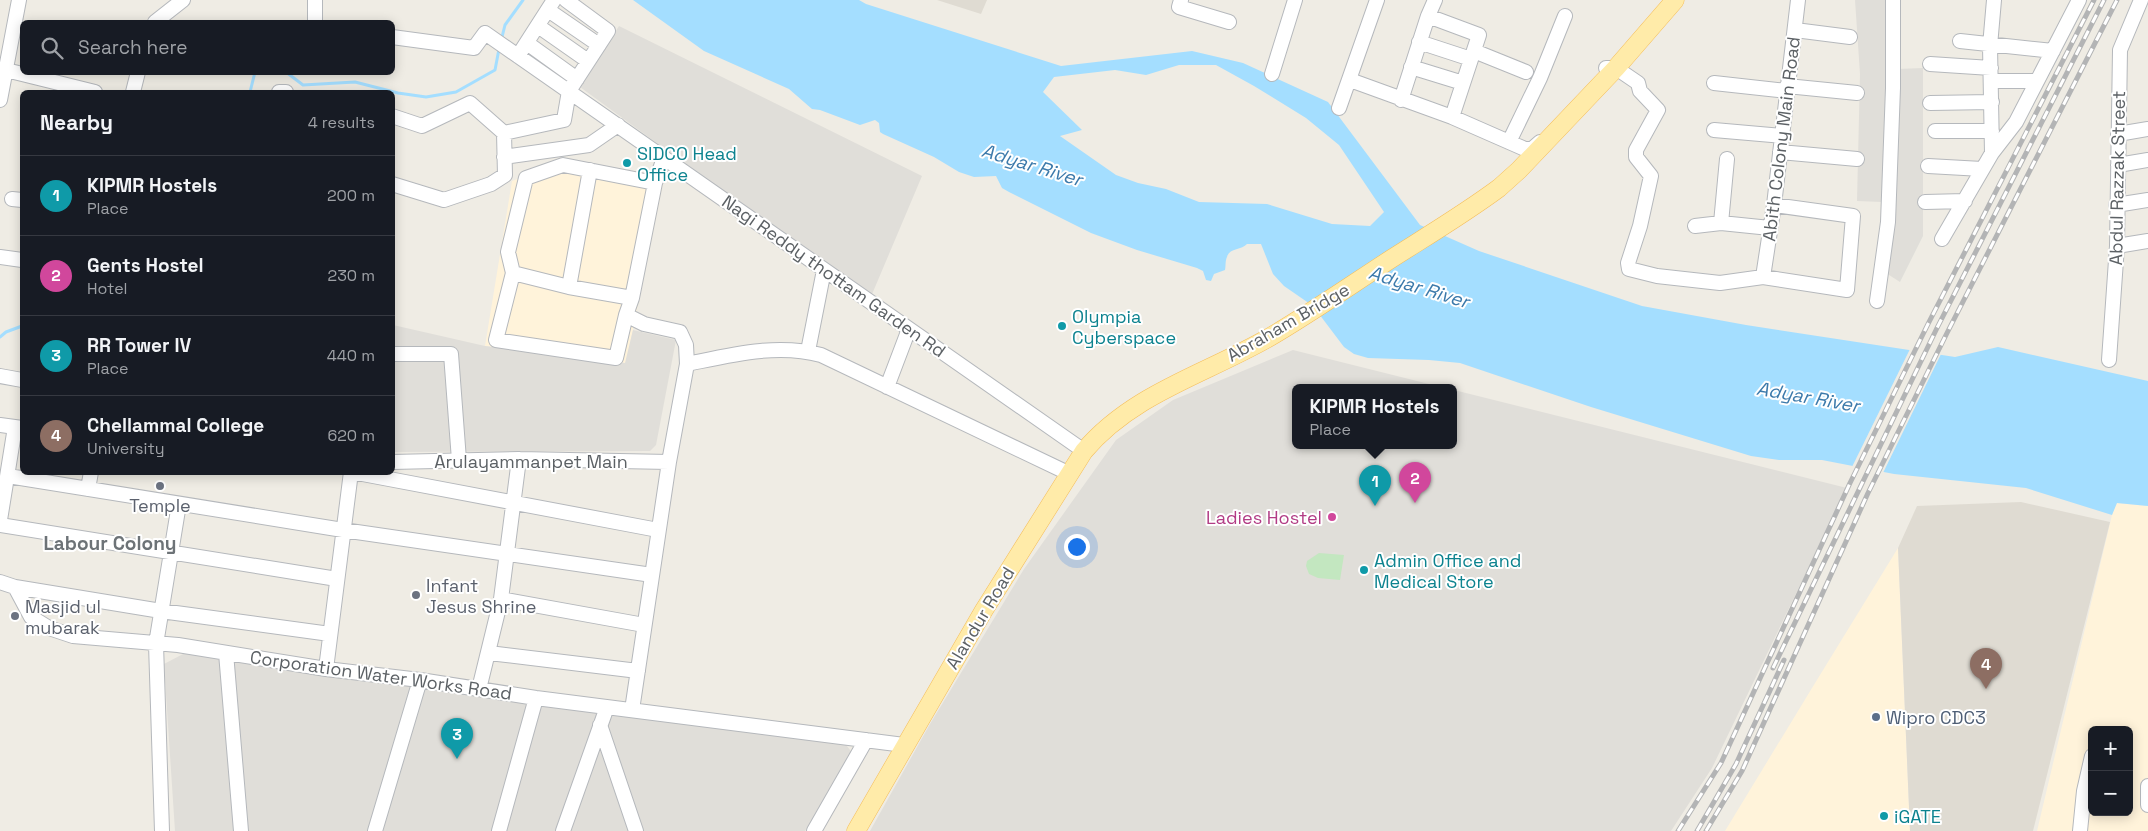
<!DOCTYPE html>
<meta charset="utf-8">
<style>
:root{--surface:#171b24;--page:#242831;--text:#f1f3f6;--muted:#9ea1a6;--line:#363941;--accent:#1a73e8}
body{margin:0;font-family:"Space Grotesk",sans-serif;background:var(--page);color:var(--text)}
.controls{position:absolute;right:15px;bottom:15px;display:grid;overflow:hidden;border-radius:8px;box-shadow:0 2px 12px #0003}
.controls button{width:45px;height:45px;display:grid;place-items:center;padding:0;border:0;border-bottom:1px solid var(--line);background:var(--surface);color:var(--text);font:25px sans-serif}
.you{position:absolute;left:1076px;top:546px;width:18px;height:18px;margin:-12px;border:4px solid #fff;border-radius:50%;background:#1a73e8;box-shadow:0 0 0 8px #1a73e833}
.badge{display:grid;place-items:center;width:32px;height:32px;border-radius:50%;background:var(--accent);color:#fff;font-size:16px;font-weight:700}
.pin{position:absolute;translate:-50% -41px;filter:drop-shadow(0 1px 2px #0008)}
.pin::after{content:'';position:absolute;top:26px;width:18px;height:15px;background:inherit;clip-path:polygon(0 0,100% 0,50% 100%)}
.popup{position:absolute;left:1292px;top:384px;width:165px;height:65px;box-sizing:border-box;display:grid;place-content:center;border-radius:8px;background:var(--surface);filter:drop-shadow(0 1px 4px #0005);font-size:16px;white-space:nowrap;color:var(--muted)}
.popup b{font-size:19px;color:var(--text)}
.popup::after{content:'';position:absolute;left:50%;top:100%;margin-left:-10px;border:10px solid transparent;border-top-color:var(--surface)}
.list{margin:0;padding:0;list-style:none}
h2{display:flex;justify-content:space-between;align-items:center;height:65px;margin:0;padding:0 20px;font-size:21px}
h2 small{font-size:16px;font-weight:400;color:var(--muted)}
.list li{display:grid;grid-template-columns:32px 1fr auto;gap:15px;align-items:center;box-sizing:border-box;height:80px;padding:0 20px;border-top:1px solid var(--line)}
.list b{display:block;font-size:19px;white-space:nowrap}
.list p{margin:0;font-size:16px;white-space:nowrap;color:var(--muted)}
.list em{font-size:16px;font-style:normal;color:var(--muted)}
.icon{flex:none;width:28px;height:28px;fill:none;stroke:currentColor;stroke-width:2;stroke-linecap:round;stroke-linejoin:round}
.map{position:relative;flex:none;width:2148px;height:831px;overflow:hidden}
.search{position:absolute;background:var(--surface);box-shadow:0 2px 12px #0003;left:20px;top:20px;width:375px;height:55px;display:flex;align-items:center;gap:12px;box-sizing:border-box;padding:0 18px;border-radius:8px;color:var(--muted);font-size:19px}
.panel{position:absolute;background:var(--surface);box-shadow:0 2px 12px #0003;left:20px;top:90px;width:375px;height:385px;border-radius:8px}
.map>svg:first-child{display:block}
.commercial{fill:#fff3da;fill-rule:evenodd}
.industrial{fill:#e0ded9}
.education{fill:#dfdbd2}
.green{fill:#c3e7c0}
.water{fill:#a4deff;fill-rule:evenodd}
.pier{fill:#efece4}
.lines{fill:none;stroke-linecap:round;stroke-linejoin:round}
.stream{stroke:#a4deff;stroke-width:3}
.minor-casing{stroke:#b5b8bc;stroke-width:16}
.major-casing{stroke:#f5bd58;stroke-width:19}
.minor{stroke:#fff;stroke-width:14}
.major{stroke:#ffeba9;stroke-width:18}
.rail-casing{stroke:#b3b4b5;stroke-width:5}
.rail{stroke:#fff;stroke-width:3;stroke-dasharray:9;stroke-linecap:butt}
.culture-dot{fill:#0f9aa8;stroke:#fff;stroke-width:2}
.worship-dot{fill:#6b7280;stroke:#fff;stroke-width:2}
.hotel-dot{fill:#d1479c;stroke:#fff;stroke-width:2}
.service-dot{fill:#5c6f8a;stroke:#fff;stroke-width:2}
.labels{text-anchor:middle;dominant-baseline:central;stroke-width:4;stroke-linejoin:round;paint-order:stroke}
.street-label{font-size:18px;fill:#5c6165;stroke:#fff}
.culture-label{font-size:18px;fill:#0d838f;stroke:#fff;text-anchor:start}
.worship-label{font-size:18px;fill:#5b616d;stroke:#fff;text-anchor:start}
.hotel-label{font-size:18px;fill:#b23c85;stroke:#fff;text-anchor:end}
.service-label{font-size:18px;fill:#4e5e75;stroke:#fff;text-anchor:start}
.water-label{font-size:19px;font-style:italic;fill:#3c7aab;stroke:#fff}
.neighbourhood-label{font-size:19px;font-weight:bold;fill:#6d7377;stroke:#fff}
</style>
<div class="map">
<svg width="2148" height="831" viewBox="0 0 2148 831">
<rect width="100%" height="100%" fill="#efece4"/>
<path class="commercial" d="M559 163 664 179 626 363 485 346 512 181Z
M2116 503 2148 506V831H2037L2112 515ZM2092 730H2129V812H2092Z
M1898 548 1910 831H1725L1812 688Z"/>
<path class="industrial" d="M1855 0H1887V124L1882 202 1857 201 1860 74Z
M619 26 922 176 870 299 580 87Z
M1923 68V236L1900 282 1886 273 1897 69Z
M393 325 485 346 625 363 633 330 676 340 656 445 650 451 393 452Z
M1293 350 1441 387H1296V445H1454V390L1847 488 1712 768 1671 831H870L930 724 1024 569 1116 440 1173 400Z
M185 653 844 742 853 754 805 831H175L164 664Z"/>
<path class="education" d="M937 0H987L981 14Z
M2021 502 2110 522 2033 831H1910L1898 548 1917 506Z"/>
<path class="green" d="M1319 553 1344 555 1340 580 1318 578 1309 574 1306 566 1307 561Z"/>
<path class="water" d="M633 0H859L866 4 1061 66 1192 51 1243 63 1328 102 1420 225 1479 251 1642 306 1746 325 1955 357 1998 347 2148 381V506L2117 503 2112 515 2026 488 1894 474 1822 460H1779L1751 456 1591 407 1460 363 1429 360 1368 358 1354 354 1344 347 1313 306 1284 286 1273 274 1261 244H1247C1242 250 1229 248 1227 257 1225 261 1226 266 1225 270L1214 274 1211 281 1206 280 1203 271 1197 268 1137 250 1091 233 1009 192 1002 188 996 176 974 177 959 172 934 157 883 134 880 132 879 123 875 120 860 125 820 110 812 109 789 89 704 51ZM1179 65H1216L1254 86 1306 118 1339 145 1384 212 1370 226 1332 224 1267 204 1199 202 1166 189 1138 183 1116 175 1060 136 1082 130 1043 92 1054 77 1115 70 1146 75Z"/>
<path class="pier" d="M1911 347 1942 352 1882 475 1851 469Z"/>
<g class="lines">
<path class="stream" d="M501 41 505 25 523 0
M286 72 303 85 355 82 398 93 426 97 456 92 495 70 499 49
M250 92 255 72
M0 337 6 332 22 326"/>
<defs>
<path id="minor" d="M1181 0 1179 7 1229 22
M548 10 599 45
M1428 16 1479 35 1452 117
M155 22 183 0
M315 22V0
M538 26 588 61
M1795 30 1850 37
M392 37 474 48 485 33 1084 451
M1960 41 2053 51
M1419 42 1471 59
M527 43 577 79
M1474 51 1526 72
M518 56 554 0
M1930 64 1991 68
M1411 67 1463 83
M1606 68H1616L1638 83 1640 91 1658 110 1636 150V157L1651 176 1640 226 1628 263 1629 269 1657 276 1720 283 1763 277 1847 290 1853 216 1774 205
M6 70 95 92
M1272 74 1295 0
M1350 80 1452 117 1525 149H1532L1540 142
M1992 81H2037
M1714 83 1787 91
M1787 86 1857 93
M133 92 138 72
M279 92H286
M0 100 19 0
M1401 100 1428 16 1435 0
M1930 103 1992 102
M1339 108 1377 0
M392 116 422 126 470 103 504 133 505 175 491 184 444 200 392 184
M1714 130 1782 136
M1935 131H1992
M504 133 564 120 569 91 608 31 566 0
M2118 134 2148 129
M1509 142 1540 78 1565 16
M1780 152 1857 159
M1992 153 1990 46 1994 0
M504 157 589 145 618 125
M2118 165 2148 160
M1928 166 1982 169
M12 199 22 200
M1925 202 1965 201
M2116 205 2148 200
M1721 223 1727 159
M1695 226 1721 223 1770 228
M1942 239 1992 153 2016 122 2079 0
M2117 246 2148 241
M0 257 22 260
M513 273 508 252 526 178 563 165 655 183
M1763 277 1774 205 1798 0
M569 287 590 170
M1877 301 1888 222 1893 88V0
M626 315 616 358 496 340 513 273 569 287 632 298
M808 351 824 270
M392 354H451L459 460
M2109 360 2117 246 2120 50 2141 0
M687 364C731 355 777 343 821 355L1070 474
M0 376 22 380
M887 387 909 329
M0 425 22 428
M392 462 519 459 669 462
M352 472 658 530
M8 476 343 530 652 575
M88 489 91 472
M0 520 15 427
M0 525 337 579
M0 582 15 587 161 611 330 634
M15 587 31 617 49 628 73 636 178 645 326 669 420 680 536 698 904 745
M501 599 644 625
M226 653 241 831
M489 653 638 671
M326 669 351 472
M479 689 501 599 519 459
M632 710 669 462 687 364 686 345 680 332 644 324 626 315 632 298 655 183 664 158
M600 725 636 831
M2148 786V805
M162 831 156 644 179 504
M375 831 420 680
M499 831 536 698
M563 831 607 707
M814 831 866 740
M2080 831 2084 791 2092 756"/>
<path id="major" d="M856 831 984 610 1084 451C1133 393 1206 374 1270 337 1311 313 1351 285 1391 259 1427 236 1464 214 1499 188L1519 170 1616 68 1675 0"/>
</defs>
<use href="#minor" class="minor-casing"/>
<use href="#major" class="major-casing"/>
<use href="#minor" class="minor"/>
<use href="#major" class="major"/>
<defs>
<path id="rail" d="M1773 668 1937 328 2104 0
M1678 831 1721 763 1850 483 1928 324 2094 0
M1697 831 1736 764 1784 660
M1706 831 1742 771 1868 493 1947 333 2117 0"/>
</defs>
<use href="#rail" class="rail-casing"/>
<use href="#rail" class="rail"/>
</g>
<g class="culture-dot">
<circle cx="627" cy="163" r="5"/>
<circle cx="1062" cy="326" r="5"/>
<circle cx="1364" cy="570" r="5"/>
<circle cx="1884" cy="816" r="5"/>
</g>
<g class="worship-dot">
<circle cx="160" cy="486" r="5"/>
<circle cx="416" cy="595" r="5"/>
<circle cx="15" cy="616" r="5"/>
</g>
<circle class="hotel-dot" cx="1332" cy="517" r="5"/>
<circle class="service-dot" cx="1876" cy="717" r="5"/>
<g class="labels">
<g class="street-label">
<text transform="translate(1781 139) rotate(-83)">Abith Colony Main Road</text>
<text transform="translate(2117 178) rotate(-89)">Abdul Razzak Street</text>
<text transform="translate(834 276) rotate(35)">Nagi Reddy thottam Garden Rd</text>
<text transform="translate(1288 322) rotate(-30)">Abraham Bridge</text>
<text x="531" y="461">Arulayammanpet Main</text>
<text transform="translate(980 618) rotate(-59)">Alandur Road</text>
<text transform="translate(381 675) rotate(8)">Corporation Water Works Road</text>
</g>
<g class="culture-label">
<text x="637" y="153">SIDCO Head<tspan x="637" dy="21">Office</tspan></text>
<text x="1072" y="316">Olympia<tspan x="1072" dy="21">Cyberspace</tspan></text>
<text x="1374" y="560">Admin Office and<tspan x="1374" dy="21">Medical Store</tspan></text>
<text x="1894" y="816">iGATE</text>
</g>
<g class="worship-label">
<text x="160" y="505" text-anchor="middle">Temple</text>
<text x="426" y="585">Infant<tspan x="426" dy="21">Jesus Shrine</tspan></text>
<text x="25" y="606">Masjid ul<tspan x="25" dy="21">mubarak</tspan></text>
</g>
<g class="hotel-label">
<text x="1322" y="517">Ladies Hostel</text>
</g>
<g class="service-label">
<text x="1886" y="717">Wipro CDC3</text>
</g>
<g class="water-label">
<text transform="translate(1032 165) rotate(17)">Adyar River</text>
<text transform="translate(1419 287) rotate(17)">Adyar River</text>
<text transform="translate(1808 397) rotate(10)">Adyar River</text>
</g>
<g class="neighbourhood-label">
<text x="110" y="543">Labour Colony</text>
</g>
</g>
</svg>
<div class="controls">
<button>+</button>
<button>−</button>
</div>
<div class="you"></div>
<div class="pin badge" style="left:1375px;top:506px;background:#0f9aa8">1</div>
<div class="popup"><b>KIPMR Hostels</b>Place</div>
<div class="pin badge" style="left:1415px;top:503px;background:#d1479c">2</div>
<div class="pin badge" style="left:457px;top:759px;background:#0f9aa8">3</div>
<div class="pin badge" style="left:1986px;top:689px;background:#8d6e63">4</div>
<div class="search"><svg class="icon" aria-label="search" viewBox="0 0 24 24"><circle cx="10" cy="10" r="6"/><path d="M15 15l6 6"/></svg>Search here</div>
<section class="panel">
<h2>Nearby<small>4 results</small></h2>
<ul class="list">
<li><span class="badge" style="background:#0f9aa8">1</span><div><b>KIPMR Hostels</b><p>Place</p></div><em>200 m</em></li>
<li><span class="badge" style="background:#d1479c">2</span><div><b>Gents Hostel</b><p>Hotel</p></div><em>230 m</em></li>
<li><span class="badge" style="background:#0f9aa8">3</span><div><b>RR Tower IV</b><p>Place</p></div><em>440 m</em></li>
<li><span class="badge" style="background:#8d6e63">4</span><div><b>Chellammal College</b><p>University</p></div><em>620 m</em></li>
</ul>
</section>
</div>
